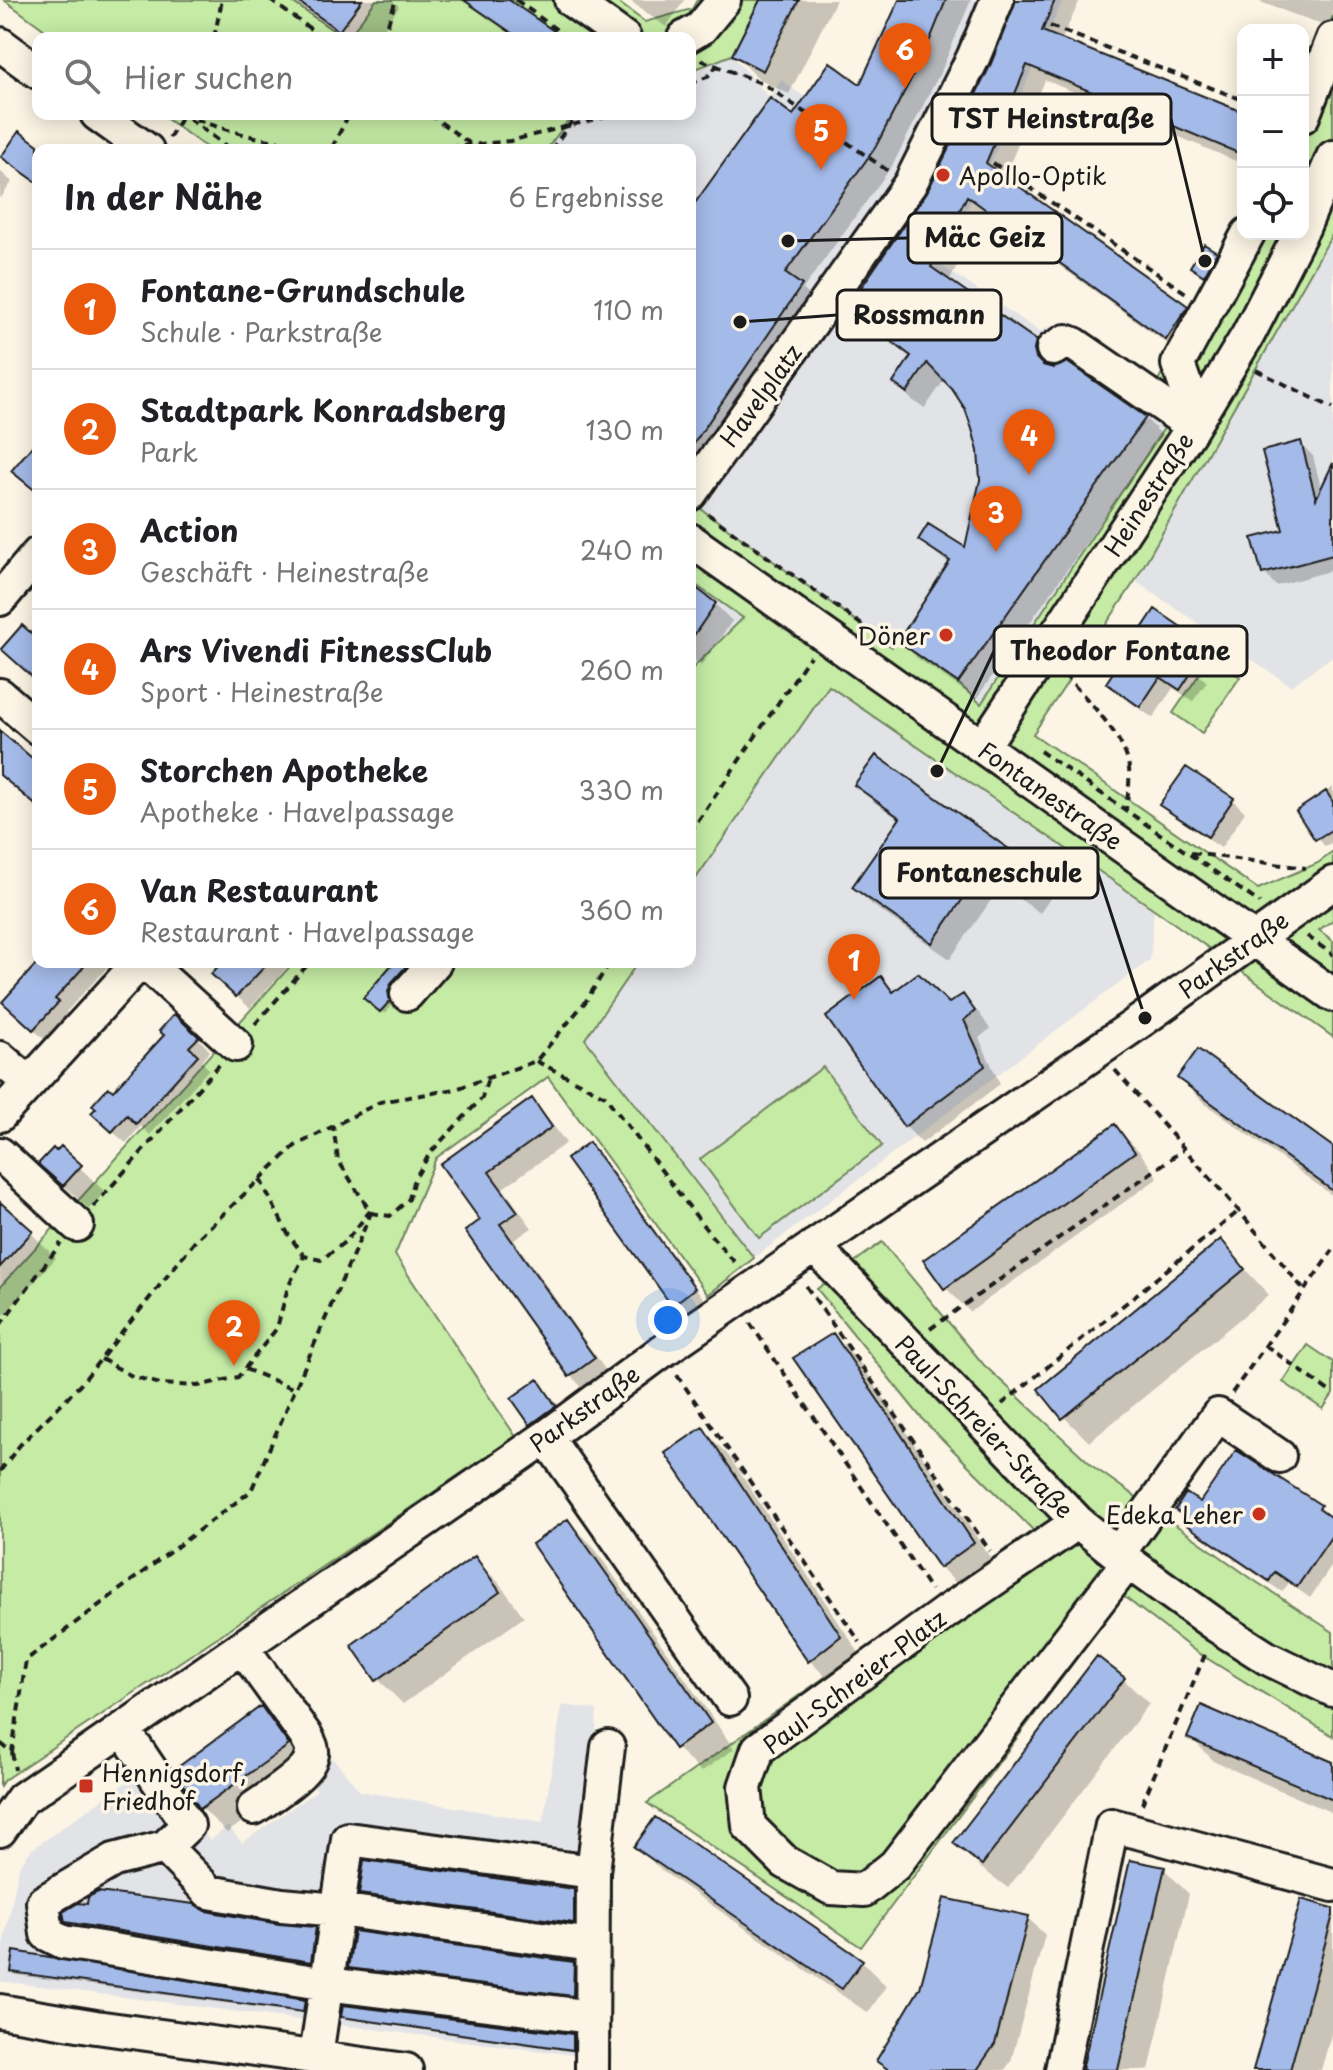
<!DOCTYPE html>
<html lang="de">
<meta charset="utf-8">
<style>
:root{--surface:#fff;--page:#f6f6f6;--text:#202124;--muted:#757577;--line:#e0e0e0;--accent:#ea580c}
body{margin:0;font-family:"Playpen Sans",sans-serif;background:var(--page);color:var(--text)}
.controls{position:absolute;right:24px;top:24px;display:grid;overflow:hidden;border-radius:16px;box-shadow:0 4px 20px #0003}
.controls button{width:72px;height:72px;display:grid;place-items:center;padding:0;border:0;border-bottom:2px solid var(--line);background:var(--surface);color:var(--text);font:40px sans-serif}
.you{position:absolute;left:668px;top:1320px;width:28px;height:28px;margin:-20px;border:6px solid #fff;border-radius:50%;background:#1a73e8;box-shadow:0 0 0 12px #1a73e833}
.badge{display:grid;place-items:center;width:52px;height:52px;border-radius:50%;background:var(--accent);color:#fff;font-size:26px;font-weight:700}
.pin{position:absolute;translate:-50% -66px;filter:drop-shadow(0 2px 4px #0008)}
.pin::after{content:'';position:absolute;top:42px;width:28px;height:24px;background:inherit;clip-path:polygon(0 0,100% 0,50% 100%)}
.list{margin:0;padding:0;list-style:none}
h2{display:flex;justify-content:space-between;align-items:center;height:104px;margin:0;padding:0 32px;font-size:34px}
h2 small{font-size:26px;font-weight:400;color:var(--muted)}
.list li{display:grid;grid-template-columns:52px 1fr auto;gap:24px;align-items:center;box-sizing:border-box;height:120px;padding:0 32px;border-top:2px solid var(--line)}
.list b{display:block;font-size:30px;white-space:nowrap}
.list p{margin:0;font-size:26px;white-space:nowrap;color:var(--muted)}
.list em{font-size:26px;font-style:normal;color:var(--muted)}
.icon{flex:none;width:44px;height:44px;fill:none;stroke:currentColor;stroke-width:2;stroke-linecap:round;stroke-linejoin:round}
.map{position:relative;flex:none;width:1333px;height:2070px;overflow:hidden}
.search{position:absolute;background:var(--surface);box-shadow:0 4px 20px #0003;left:32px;top:32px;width:664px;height:88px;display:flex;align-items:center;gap:20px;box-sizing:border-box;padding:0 28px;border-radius:16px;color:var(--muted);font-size:30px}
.panel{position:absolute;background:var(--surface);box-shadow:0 4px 20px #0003;left:32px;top:144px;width:664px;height:824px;border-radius:16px}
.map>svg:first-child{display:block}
.built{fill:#e2e3e6}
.green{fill:#c5eba5;stroke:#708460;stroke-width:2}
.shadow{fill:#0003}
.building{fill:#a4bae8;stroke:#1c1c1c;stroke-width:2}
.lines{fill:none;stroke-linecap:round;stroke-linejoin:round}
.minor-casing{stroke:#1c1c1c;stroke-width:38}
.path{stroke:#1c1c1c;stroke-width:4;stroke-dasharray:8 6;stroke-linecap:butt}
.minor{stroke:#fcf5e5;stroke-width:32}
.poi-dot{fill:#c8321e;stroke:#fcf5e5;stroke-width:3}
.labels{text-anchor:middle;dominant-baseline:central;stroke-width:7;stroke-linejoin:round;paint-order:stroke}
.poi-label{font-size:24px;fill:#1c1c1c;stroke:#fcf5e5;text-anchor:start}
.street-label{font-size:24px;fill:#1c1c1c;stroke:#fcf5e5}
.leader{fill:none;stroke:#1c1c1c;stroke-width:3}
.callout-dot{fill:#1c1c1c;stroke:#fcf5e5;stroke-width:3}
.callout{fill:#fcf5e5;stroke:#1c1c1c;stroke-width:3}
.callout-label{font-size:26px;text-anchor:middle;font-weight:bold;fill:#1c1c1c}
</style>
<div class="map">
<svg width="1333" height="2070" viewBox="0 0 1333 2070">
<rect width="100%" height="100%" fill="#fcf5e5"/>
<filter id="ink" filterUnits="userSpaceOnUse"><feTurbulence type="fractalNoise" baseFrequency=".0125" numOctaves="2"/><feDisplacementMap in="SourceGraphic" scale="16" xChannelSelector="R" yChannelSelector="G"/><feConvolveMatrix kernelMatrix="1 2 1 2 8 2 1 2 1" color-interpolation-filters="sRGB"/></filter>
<g filter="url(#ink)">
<path class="built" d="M899 0H1063L994 156 939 264 1039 331 1070 321 1182 400 981 705 958 683 898 642 893 648 690 501V150H545L572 114H690V71L732 55 770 98 781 80 805 97 830 62 857 82 861 81Z
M1333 233V656L1291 686 1135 581Z
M690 580 744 618 690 671Z
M829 686 1154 909 1150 960 754 1258 585 1039 638 962H690V887Z
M562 1705 597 1710 581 2056 0 1981V1960L19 1867 31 1850 156 1761 210 1841 228 1826 242 1843 317 1790 308 1776 333 1758 360 1791 543 1822Z"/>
<path class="green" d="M4 0H289L344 38H56Z
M376 0H615L645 22 692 9 697 0H760L732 55 690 71V38H348Z
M1333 16V233L1135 581 1033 734 1258 889 1318 863 1333 852V920L1319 930 1333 941V1037L1154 909 829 686 690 887V671L743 618 690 581V501L892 647 898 641 958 683 981 704 1182 401 1157 382 1243 234H1303V96Z
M160 114H573L546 150H210Z
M1211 657 1240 677 1202 733 1173 713Z
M294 962H638L585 1039 754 1258 708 1295 548 1077 436 1158 395 1255 516 1437 4 1780 0 1786V1287Z
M823 1067 882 1146 759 1238 700 1159Z
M882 1242 984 1365 1095 1468 1255 1581 1333 1632V1736L1195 1651 1123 1596 861 1947 647 1803 1033 1530 923 1420 817 1289Z
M1308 1345 1333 1362V1394L1323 1409 1283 1382Z"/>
<path class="shadow" d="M290 0H392L399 7 377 38H342Z
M461 0H505L560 38H516Z
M629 0H684V1L666 27Z
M762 0H836L789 94 760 80 735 55Z
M901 0H971L942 69 892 166 803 289 818 304 690 491V208L693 210 794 117 861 86Z
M1017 0H1080L1061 41 1243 114V164L1045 80 1004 178 1186 308 1203 325 1183 355 985 212 949 281 1035 341 1053 359 1050 369 1145 418 1162 435 976 699 917 658 900 641 950 565 920 540 966 550 982 481 980 451 967 409 945 379 925 408 912 400 895 383 911 358 866 325 849 308 929 194 992 66Z
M1255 0H1333V29Z
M0 171 12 182 0 199Z
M1216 253 1219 257 1208 278 1196 270Z
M1300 443 1313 456 1322 491 1333 468V570L1276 586 1264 573 1285 531Z
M690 586 715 604 732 621 701 666 690 657Z
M1156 612 1189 634 1202 647 1189 665 1207 682 1193 701 1173 688 1153 718 1121 696 1109 683Z
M876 758 1039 873 1056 890 1040 913 1001 886 950 959 871 904 854 887 901 821 874 802 857 785Z
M1333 787V842L1325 847 1299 811Z
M1232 799 1245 812 1221 848 1175 817 1162 804Z
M41 962H112L66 1012 70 1016 46 1041 17 1014Z
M225 962H292L250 1008 226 987Z
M397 962H416L396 985 391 996 392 1005 385 1014 366 998Z
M881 979 895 993 949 1006 963 997 980 1014 990 1029 979 1038 1000 1084 922 1143 905 1126Z
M198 1038 210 1051 201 1061 209 1069 150 1135 141 1126 126 1143 106 1126 113 1093Z
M1179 1078 1333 1150V1196L1204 1103Z
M532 1101 547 1117 566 1143 503 1188 532 1228 514 1240 609 1375 586 1391 571 1376 483 1220 443 1165Z
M1114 1126 1139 1151 1158 1178 970 1312 945 1287Z
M589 1144 602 1157 706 1302 686 1317 673 1304Z
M61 1149 105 1192 89 1209 41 1164Z
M0 1218 31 1233 56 1258 0 1319Z
M1220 1242 1269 1295 1089 1442 1064 1417Z
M833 1335 858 1360 998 1569 965 1592 940 1567Z
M538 1382 554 1399 572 1424 549 1441 532 1424Z
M703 1430 728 1455 865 1662 834 1685 809 1660Z
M1237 1453 1320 1507 1332 1519 1333 1564 1310 1598 1289 1583 1282 1592 1200 1536 1177 1509 1201 1505Z
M568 1521 593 1546 734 1749 701 1772 676 1747Z
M475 1559 499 1583 524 1617 403 1704 378 1679Z
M1097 1659 1124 1680 1149 1704 1008 1888 981 1868 956 1843Z
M261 1709 286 1734 312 1770 227 1833 202 1808Z
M1190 1737 1333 1764V1813L1215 1762Z
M637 1847 861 1961 886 1986 868 2013 662 1871Z
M1164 1869 1189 1894 1149 2070H1084Z
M573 1890 577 1894 576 1926 365 1897 361 1893Z
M1333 1910V2028L1321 2070H1255Z
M205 1913 278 1926 315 1929 318 1933 314 1965 70 1924 66 1921Z
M1028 1918 1045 1935 1011 2061 1005 2070H888L878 2060Z
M573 1964 576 1967V1998L354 1970 350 1967Z
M13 1971 304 2002 308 2005 306 2014 17 1975Z
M343 2016 572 2036 576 2039V2052L347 2019Z"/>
<path class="building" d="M296 0H362L339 31Z
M464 0H509L564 38H519Z
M760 0H799L763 71 732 55Z
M899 0H946L925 52 875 148 785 273 802 285 690 449V210L770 98 793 115 830 62 860 84Z
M1016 0H1055L1042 31 1243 112V155L1027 65 986 163 1188 306 1166 340 967 196 931 267 1036 340 1034 350 1036 358 1043 365 1054 368 1067 362 1146 417 958 683 898 641 950 561 918 540 928 524 965 547 980 480 978 451 972 429 965 409 952 389 927 363 907 393 893 383 911 356 847 308 927 192 990 66Z
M19 131 38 145V183L1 157Z
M1204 244 1217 252 1204 276 1190 267Z
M38 439V493L11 471Z
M1301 441 1316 499 1333 463V555L1262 574 1252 538 1283 530 1262 451Z
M690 583 716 603 690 641Z
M1155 609 1190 633 1176 654 1195 667 1180 690 1160 677 1140 707 1106 683Z
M22 625 38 639V682L1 649Z
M0 731 38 763V807L0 775Z
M876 755 1040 871 1022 898 983 870 932 943 852 887 900 818 854 785Z
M1186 767 1234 798 1208 837 1159 805Z
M1326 791 1333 802V829L1315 840 1296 811Z
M38 962H88L55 999 59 1002 33 1030 2 1002Z
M222 962H269L236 997 211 974Z
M394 962H410L392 982 388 991 390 1001 380 1012 363 998Z
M918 973 949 1003 963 994 975 1011 964 1020 985 1066 904 1127 826 1017 881 976 893 992Z
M174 1014 199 1037 189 1047 198 1055 136 1124 127 1115 112 1132 91 1113 96 1108 92 1105 108 1087 113 1091 164 1035 159 1031Z
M1198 1049 1333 1147V1191L1177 1078Z
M532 1098 552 1127 489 1172 518 1212 500 1224 595 1358 569 1377 465 1231 480 1220 440 1164Z
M1115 1124 1135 1152 944 1289 923 1260Z
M589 1142 695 1288 672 1306 566 1159Z
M61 1146 82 1165 63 1186 38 1164 53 1148 56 1151Z
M0 1202 33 1231 0 1267Z
M1221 1239 1245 1269 1062 1419 1038 1389Z
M833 1333 974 1543 939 1568 793 1358Z
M538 1379 556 1406 530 1425 511 1398Z
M703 1427 841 1636 808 1662 665 1453Z
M1236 1450 1321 1505 1319 1509 1333 1519V1534L1297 1587 1275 1572 1269 1581 1185 1524 1188 1519 1175 1510 1186 1493 1200 1502Z
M568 1519 711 1723 675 1749 532 1544Z
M475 1556 500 1592 376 1681 351 1645Z
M1097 1656 1125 1678 982 1865 953 1843Z
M1201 1705 1333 1762V1800L1187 1738Z
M261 1706 289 1745 200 1809 174 1770Z
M655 1817 863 1960 842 1989 634 1847Z
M364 1860 574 1889V1923L359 1894Z
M1130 1860 1165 1867 1118 2070H1082Z
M98 1892 194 1904 206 1911 279 1924 316 1927 311 1962 65 1922 63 1912 78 1903 87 1904 88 1897Z
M944 1898 1029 1916 995 2044 977 2070H889L876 2061 920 1988Z
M1301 1899 1333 1908V1915L1290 2070H1253Z
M354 1931 574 1962 573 1996 348 1968Z
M14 1951 305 2000 303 2012 11 1972Z
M343 2005 573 2034V2050L341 2017Z"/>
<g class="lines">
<defs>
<path id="minor" d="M571 0 624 38
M684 38 701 28 724 0
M0 44 38 72
M97 114 147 150
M1303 116 1333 39
M1303 228 1333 157
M1053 349 1066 341 1074 344 1193 426
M1203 409 1185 384 1178 364 1248 234
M690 494 910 184 973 58 997 0
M690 540 1333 995
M0 599 38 554
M0 695 38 728
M983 746 1190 431 1248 335 1300 234
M145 962 236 1045
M407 994 435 962
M0 1058 29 1083
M0 1115 140 962
M0 1154 77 1225
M814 1246 1078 1522 1128 1562 1217 1626 1267 1658 1333 1690
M546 1437 730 1699
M1078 1522 946 1612 758 1749 745 1787 749 1826 785 1862 831 1888 864 1890 895 1865 1128 1562
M1118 1554 1218 1415 1279 1456
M242 1647 306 1736C309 1742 313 1748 312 1754 310 1773 269 1797 254 1808
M123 1729 188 1825 165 1847
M0 1830 22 1799 546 1437 661 1352 1145 1018 1333 883
M0 2011 96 2027 406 2070
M592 2017 327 1984 63 1942 47 1934 43 1902 114 1860 165 1847 209 1892 282 1905 338 1910 592 1945
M316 2056 348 1839 593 1872
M592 2070 593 1872 608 1747
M1062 2070 1112 1825 1333 1885"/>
</defs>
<use href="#minor" class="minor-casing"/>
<path class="path" d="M270 0 323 38
M516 0 568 38
M1050 26 1243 100
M214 38 222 0
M383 38 396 0
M701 60 764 84 888 171
M690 84 707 77 717 66
M183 114C242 139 306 149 370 150
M429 114 479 150
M189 119 232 150
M169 138 183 115
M332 148 349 114
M421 150 510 141 615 114
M551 150 577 114
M993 163 1186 293
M1256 370 1333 408
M708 514 876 635
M1064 674C1085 698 1113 724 1125 753 1133 771 1128 791 1126 809
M1040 751 1260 903
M690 833 810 656
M1191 853 1306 868
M1307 936 1333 955
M255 1024 310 962
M536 1061 605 1096 709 1233 738 1266
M1115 1070 1239 1211 1304 1290
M260 1179 288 1234 304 1256
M93 1207 220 1064
M371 1213 390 1216 409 1199 413 1182 430 1153 482 1098 488 1078
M806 1286 990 1551
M750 1323 931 1590
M0 1325 61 1243
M930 1329 1183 1150
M1265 1345 1333 1394
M101 1359 132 1376 160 1384 198 1386 238 1377 277 1328 288 1287 304 1256 321 1260 346 1241 370 1211
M245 1369 295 1389
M677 1375 860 1642
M1232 1393 1333 1250
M1002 1404 1239 1211
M0 1471 20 1445 80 1385 196 1240 295 1146 380 1102 456 1089 536 1061 586 1001 610 962
M0 1743 12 1752 26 1660 251 1491 371 1213 338 1160 333 1126
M12 1752 15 1770
M1142 1804 1207 1650"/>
<use href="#minor" class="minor"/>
</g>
</g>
<g class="poi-dot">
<circle cx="943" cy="175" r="8"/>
<circle cx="946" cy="635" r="8"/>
<circle cx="1259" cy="1514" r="8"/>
<rect x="78" y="1778" width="16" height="16" rx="4"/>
</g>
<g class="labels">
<g class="poi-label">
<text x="959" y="175">Apollo-Optik</text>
<text x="930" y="635" text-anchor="end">Döner</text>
<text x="1243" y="1514" text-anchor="end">Edeka Leher</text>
<text x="102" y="1772">Hennigsdorf,<tspan x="102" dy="28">Friedhof</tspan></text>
</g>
<g class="street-label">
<text transform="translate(760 395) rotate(-54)">Havelplatz</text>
<text transform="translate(1148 494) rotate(-57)">Heinestraße</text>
<text transform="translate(1051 795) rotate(35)">Fontanestraße</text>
<text transform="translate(1233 954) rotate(-36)">Parkstraße</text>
<text transform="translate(584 1408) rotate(-36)">Parkstraße</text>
<text transform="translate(985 1426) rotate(46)">Paul-Schreier-Straße</text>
<text transform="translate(854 1681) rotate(-37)">Paul-Schreier-Platz</text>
</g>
</g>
<path class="leader" d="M1205 261L1171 119M788 241L908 238M740 322L837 315M937 771L994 651M1145 1018L1098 873"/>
<g class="callout-dot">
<circle cx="1205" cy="261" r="8"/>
<circle cx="788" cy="241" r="8"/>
<circle cx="740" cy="322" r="8"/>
<circle cx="937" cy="771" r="8"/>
<circle cx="1145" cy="1018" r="8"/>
</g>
<g class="callout">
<rect x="932" y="94" width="239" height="50" rx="8"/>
<rect x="908" y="213" width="154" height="50" rx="8"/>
<rect x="837" y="290" width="164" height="50" rx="8"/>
<rect x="994" y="626" width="253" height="50" rx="8"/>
<rect x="880" y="848" width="218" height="50" rx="8"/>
</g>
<g class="callout-label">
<text x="1051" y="128">TST Heinstraße</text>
<text x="985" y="247">Mäc Geiz</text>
<text x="919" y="324">Rossmann</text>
<text x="1120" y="660">Theodor Fontane</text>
<text x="989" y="882">Fontaneschule</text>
</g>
</svg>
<div class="controls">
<button>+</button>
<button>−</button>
<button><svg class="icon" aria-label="locate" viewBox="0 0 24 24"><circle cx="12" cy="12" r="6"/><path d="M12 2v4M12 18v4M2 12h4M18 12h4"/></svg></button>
</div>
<div class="you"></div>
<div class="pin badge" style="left:854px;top:1000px">1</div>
<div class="pin badge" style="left:234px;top:1366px">2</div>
<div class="pin badge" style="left:996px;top:552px">3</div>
<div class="pin badge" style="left:1029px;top:475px">4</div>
<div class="pin badge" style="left:821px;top:170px">5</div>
<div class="pin badge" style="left:905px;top:89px">6</div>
<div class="search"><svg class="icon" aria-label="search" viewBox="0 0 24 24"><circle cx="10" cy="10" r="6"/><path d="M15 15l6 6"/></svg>Hier suchen</div>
<section class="panel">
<h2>In der Nähe<small>6 Ergebnisse</small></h2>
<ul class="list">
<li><span class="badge">1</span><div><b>Fontane-Grundschule</b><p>Schule · Parkstraße</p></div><em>110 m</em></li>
<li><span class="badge">2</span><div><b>Stadtpark Konradsberg</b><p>Park</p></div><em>130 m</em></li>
<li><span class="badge">3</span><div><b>Action</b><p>Geschäft · Heinestraße</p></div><em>240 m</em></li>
<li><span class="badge">4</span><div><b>Ars Vivendi FitnessClub</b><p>Sport · Heinestraße</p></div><em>260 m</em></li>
<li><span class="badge">5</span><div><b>Storchen Apotheke</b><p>Apotheke · Havelpassage</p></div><em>330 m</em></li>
<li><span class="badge">6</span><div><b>Van Restaurant</b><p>Restaurant · Havelpassage</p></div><em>360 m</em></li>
</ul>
</section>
</div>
